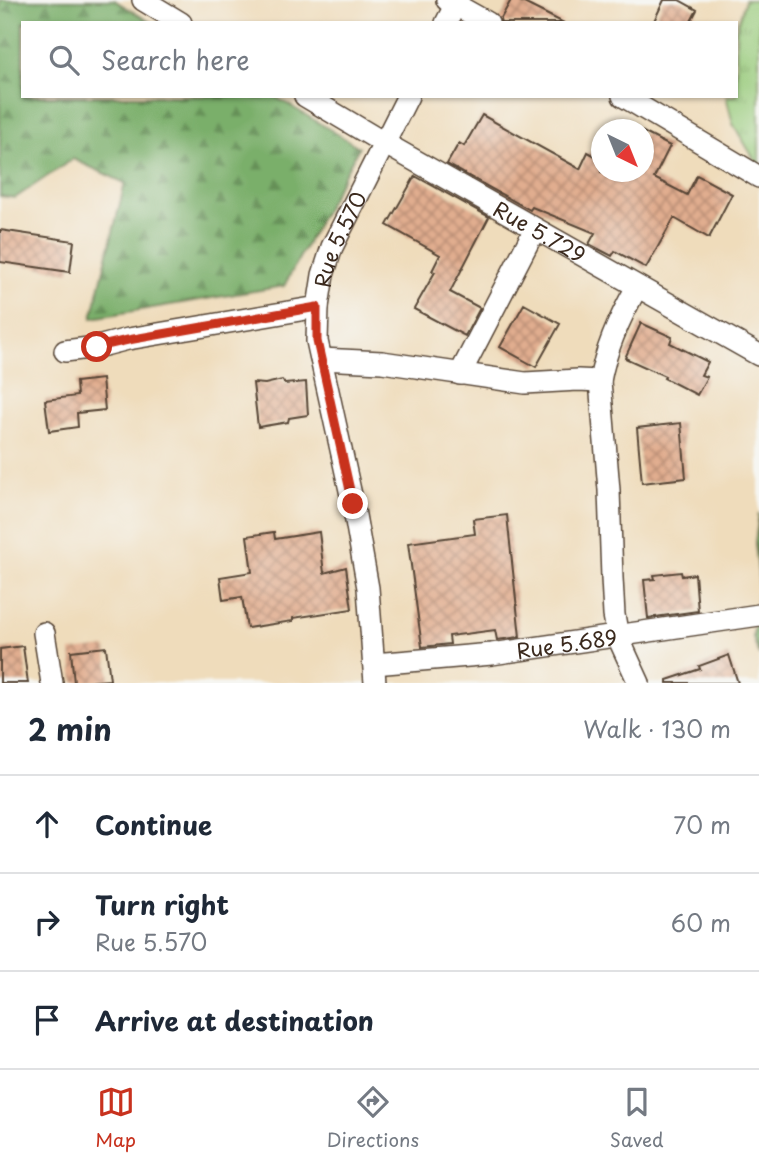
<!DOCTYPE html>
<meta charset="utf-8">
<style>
:root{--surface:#fff;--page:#f6f6f7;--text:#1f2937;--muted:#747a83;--line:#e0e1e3;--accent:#c8321e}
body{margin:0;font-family:"Playpen Sans",sans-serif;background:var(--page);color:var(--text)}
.compass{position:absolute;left:591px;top:119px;width:63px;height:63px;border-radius:50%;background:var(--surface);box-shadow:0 2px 5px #0004;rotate:137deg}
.stop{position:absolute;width:21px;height:21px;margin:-16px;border:5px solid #c8321e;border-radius:50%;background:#fff}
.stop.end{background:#c8321e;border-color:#fff;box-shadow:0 2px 7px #0008}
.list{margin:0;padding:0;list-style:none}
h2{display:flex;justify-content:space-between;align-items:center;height:91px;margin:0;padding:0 28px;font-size:30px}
h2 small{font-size:23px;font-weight:400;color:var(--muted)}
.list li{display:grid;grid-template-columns:46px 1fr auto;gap:21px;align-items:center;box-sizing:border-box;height:98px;padding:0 28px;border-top:2px solid var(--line)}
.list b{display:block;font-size:26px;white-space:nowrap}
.list p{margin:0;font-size:23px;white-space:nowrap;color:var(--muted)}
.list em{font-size:23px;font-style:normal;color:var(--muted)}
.icon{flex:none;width:38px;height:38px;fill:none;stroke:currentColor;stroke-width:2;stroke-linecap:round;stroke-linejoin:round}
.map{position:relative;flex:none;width:759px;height:683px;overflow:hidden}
.search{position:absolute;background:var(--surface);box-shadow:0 2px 5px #0004;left:21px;right:21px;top:21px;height:77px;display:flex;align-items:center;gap:18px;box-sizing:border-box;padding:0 24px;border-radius:0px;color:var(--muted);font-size:26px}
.sheet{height:385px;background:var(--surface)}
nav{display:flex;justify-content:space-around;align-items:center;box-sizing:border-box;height:98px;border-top:2px solid var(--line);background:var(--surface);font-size:19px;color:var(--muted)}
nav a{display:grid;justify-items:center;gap:4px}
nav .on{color:var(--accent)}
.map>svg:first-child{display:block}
.grass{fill:url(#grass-tufts);stroke:#6a7a4c;stroke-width:2}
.forest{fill:url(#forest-firs);stroke:#5a6c44;stroke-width:2}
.building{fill:url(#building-cross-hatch)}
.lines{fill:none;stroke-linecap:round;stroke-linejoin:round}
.minor-casing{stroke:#564536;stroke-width:24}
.minor{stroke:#fff;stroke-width:21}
.route{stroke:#c8321e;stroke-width:9}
.labels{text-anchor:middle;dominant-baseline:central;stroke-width:6;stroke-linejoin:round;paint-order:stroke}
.street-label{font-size:21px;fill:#3b2a1e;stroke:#f6f6f2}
</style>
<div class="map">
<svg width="759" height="683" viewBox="0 0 759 683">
<defs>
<pattern id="grass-tufts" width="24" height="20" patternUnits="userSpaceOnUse" patternTransform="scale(1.75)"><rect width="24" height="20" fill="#99cb7b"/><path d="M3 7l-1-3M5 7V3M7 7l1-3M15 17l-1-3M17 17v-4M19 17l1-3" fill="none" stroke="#85ae6a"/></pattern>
<pattern id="forest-firs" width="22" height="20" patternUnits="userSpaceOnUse" patternTransform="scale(1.75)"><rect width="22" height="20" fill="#7aaf6b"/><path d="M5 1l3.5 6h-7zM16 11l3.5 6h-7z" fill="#658f57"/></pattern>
<pattern id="building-cross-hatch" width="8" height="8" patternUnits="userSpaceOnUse" patternTransform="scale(1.75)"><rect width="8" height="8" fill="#e1ad8f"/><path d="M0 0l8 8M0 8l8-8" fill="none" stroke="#b88d74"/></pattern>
</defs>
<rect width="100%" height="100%" fill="#f6f6f2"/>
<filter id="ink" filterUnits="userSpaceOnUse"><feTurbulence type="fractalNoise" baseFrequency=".0143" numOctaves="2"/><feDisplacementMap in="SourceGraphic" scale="14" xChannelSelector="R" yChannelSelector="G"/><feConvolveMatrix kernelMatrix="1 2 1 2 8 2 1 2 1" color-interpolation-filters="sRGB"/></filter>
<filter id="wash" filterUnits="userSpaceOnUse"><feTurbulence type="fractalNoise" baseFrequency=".00686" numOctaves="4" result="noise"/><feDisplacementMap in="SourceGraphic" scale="28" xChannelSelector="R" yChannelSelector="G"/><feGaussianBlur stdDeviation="1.57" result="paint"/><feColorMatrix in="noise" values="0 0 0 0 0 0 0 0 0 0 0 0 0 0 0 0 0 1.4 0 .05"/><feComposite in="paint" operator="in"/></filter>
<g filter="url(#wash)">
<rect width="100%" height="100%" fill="#efdcbb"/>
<path class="grass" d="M745 0H759V167L733 124 726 96H736V30Z"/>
<path class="forest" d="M0 0H114L152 23H23V96H274L359 147 284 286 92 318 125 183 73 159 15 198 0 196Z
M759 513V656L753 637 759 581 755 543Z"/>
<g id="blocks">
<path class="building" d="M511 0H518L564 23H501L500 20Z
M664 0H679L697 10 690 23H653Z
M482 115 580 169 588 152 601 159V172H643V132L670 146 654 178 687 195 697 175 732 194 709 238 674 218 646 268 615 251 612 256 589 244 595 233 532 207 530 210 447 164 459 143 464 146Z
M415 176 489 217 450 292 480 308 465 336 414 309 435 272 432 271 440 255 387 225Z
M0 230 74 241 70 272 0 262Z
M524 304 560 324 536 367 500 347Z
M641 323 672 337 670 343 708 362 701 375 707 377 697 395 664 378 665 376 625 358Z
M102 379 105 410 77 413 78 427 49 431 45 400 77 396 76 382Z
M282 380 285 384 306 382 308 415 289 418 288 422 258 427 253 383 265 384Z
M681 423 686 478 642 483 637 428Z
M507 515 520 637 497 640 495 630 449 636 450 644 422 647 408 543 475 534 473 519Z
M274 532 275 539 319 532 324 573 346 567 352 609 293 618V621L247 628 242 597 223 600 220 577 252 572 247 536Z
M681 572 682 576 695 574 698 611 648 618 644 580 655 579 654 575Z
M23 646 28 683H0V649Z
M106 647 110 680 74 683 71 651Z
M729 655 738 683H667V680L700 669 699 666Z"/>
</g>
</g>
<g filter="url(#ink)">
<use href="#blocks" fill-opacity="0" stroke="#564536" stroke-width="2"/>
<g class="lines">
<defs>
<g id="minor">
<path d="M143 0 181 23"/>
<path d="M447 0 488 23"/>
<path d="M446 23 458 0"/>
<path id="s1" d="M305 96 384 143 759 355"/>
<path d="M623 96 759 177"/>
<path d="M65 351 97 347 128 339 318 307"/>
<path d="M321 359 382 362 525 383 578 380 600 381C606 347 620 317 637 287"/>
<path d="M460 374 535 229"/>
<path d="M600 381 609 490 612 578 614 615 618 637 639 683"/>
<path d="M44 633 52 683"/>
<path id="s2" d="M374 664 492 654 759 615"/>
<path id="s3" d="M375 683 368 588 353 504 317 341 318 307 323 275 332 247 408 96"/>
</g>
</defs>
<use href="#minor" class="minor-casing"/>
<use href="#minor" class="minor"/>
</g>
</g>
<g class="lines" filter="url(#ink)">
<path class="route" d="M97 347 128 340 317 307V341L353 504"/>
</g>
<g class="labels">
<g class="street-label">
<text stroke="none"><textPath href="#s1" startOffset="271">Rue 5.729</textPath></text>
<text stroke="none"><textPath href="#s3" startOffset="453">Rue 5.570</textPath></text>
<text stroke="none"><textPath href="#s2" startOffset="194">Rue 5.689</textPath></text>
</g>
</g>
</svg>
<svg class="compass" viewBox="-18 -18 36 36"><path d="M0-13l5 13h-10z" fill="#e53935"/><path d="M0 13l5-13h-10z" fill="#747a83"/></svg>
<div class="stop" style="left:97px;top:347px"></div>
<div class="stop end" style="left:353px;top:504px"></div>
<div class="search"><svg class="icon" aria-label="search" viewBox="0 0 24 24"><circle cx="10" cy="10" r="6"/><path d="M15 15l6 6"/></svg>Search here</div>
</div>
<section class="sheet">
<h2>2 min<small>Walk · 130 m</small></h2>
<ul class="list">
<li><svg class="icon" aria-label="ahead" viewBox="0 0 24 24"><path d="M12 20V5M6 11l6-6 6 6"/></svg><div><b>Continue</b></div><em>70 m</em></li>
<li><svg class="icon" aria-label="right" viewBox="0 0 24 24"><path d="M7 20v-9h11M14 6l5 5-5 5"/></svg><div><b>Turn right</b><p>Rue 5.570</p></div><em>60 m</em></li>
<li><svg class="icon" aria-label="arrive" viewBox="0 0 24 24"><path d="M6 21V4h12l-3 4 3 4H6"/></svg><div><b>Arrive at destination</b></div></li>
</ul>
</section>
<nav>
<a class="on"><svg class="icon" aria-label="map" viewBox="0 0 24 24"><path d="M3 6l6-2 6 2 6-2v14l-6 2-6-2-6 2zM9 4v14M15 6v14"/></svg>Map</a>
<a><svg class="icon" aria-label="directions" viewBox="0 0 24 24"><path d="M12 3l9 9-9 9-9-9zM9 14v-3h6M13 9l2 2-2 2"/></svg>Directions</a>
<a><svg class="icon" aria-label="saved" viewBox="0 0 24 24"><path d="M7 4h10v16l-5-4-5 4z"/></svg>Saved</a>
</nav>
